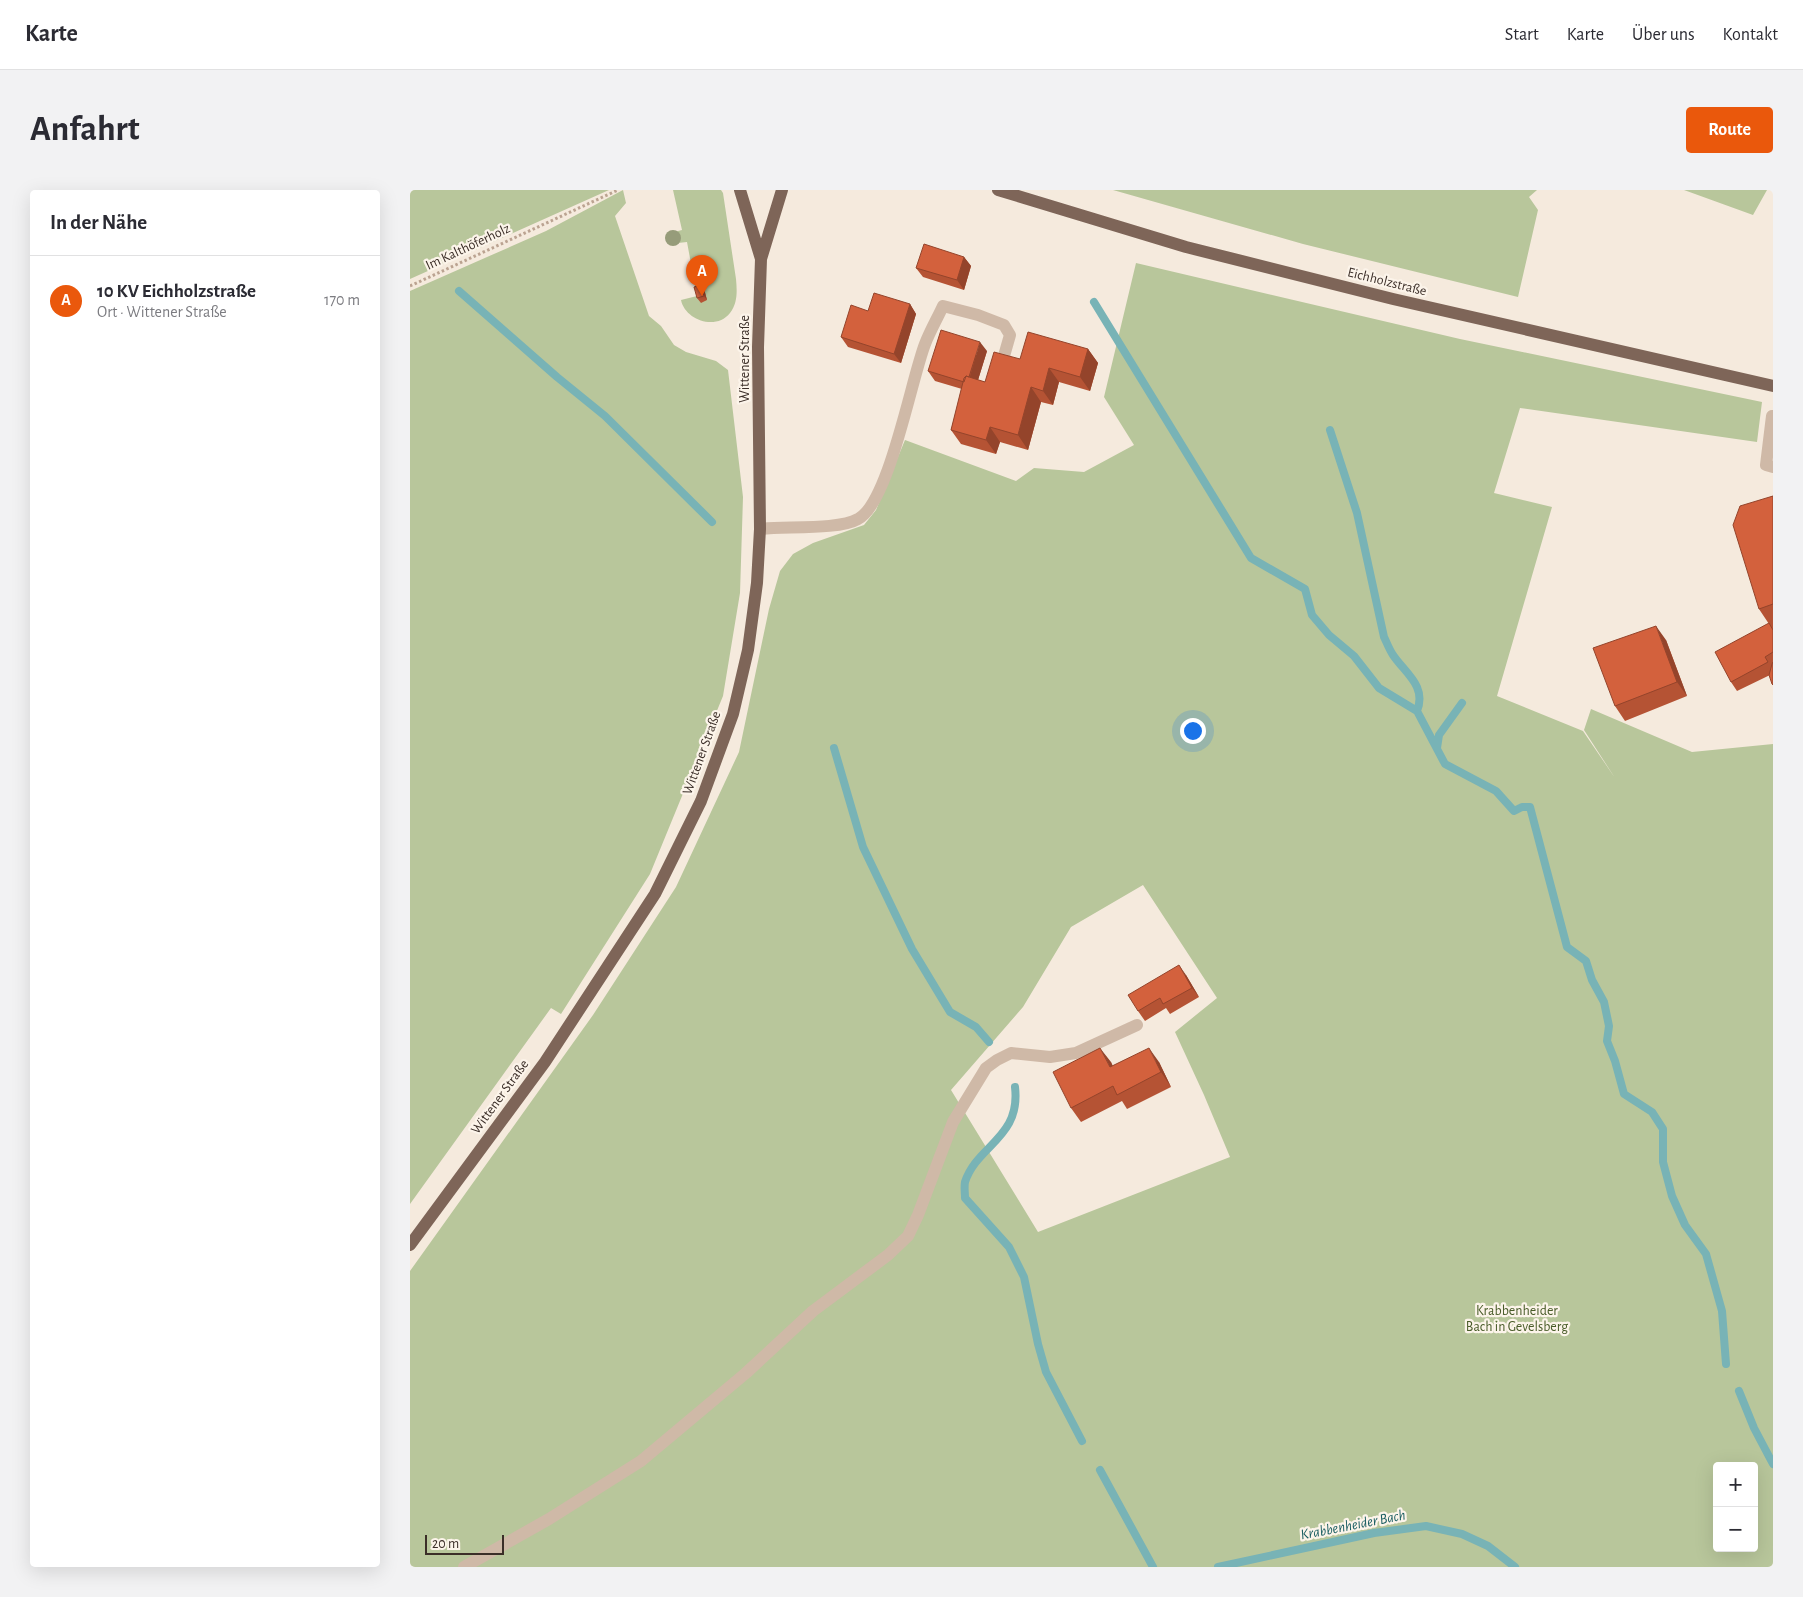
<!DOCTYPE html>
<html lang="de">
<meta charset="utf-8">
<style>
:root{--surface:#fff;--page:#f2f2f3;--text:#2b2b33;--muted:#7c7c81;--line:#e1e1e2;--accent:#ea580c}
body{margin:0;font-family:"Alegreya Sans",sans-serif;background:var(--page);color:var(--text)}
.controls{position:absolute;right:15px;bottom:15px;display:grid;overflow:hidden;border-radius:5px;box-shadow:0 5px 20px #0002}
.controls button{width:45px;height:45px;display:grid;place-items:center;padding:0;border:0;border-bottom:1px solid var(--line);background:var(--surface);color:var(--text);font:25px sans-serif}
.scale{position:absolute;left:15px;bottom:12px;width:79px;box-sizing:border-box;padding-left:5px;border:2px solid #3b2e28;border-top:0;font-size:14px;line-height:18px;white-space:nowrap;color:#3b2e28;-webkit-text-stroke:4px #fcf4ea;paint-order:stroke}
.you{position:absolute;left:782px;top:540px;width:18px;height:18px;margin:-12px;border:4px solid #fff;border-radius:50%;background:#1a73e8;box-shadow:0 0 0 8px #1a73e833}
.badge{display:grid;place-items:center;width:32px;height:32px;border-radius:50%;background:var(--accent);color:#fff;font-size:16px;font-weight:700}
.pin{position:absolute;translate:-50% -41px;filter:drop-shadow(0 1px 2px #0008)}
.pin::after{content:'';position:absolute;top:26px;width:18px;height:15px;background:inherit;clip-path:polygon(0 0,100% 0,50% 100%)}
.list{margin:0;padding:0;list-style:none}
h2{display:flex;justify-content:space-between;align-items:center;height:65px;margin:0;padding:0 20px;font-size:21px}
h2 small{font-size:16px;font-weight:400;color:var(--muted)}
.list li{display:grid;grid-template-columns:32px 1fr auto;gap:15px;align-items:center;box-sizing:border-box;height:90px;padding:0 20px;border-top:1px solid var(--line)}
.list b{display:block;font-size:19px;white-space:nowrap}
.list p{margin:0;font-size:16px;white-space:nowrap;color:var(--muted)}
.list em{font-size:16px;font-style:normal;color:var(--muted)}
.map{position:relative;flex:none;width:1363px;height:1377px;overflow:hidden;border-radius:5px}
header{display:flex;align-items:center;gap:30px;box-sizing:border-box;height:70px;padding:0 25px;background:var(--surface);border-bottom:1px solid var(--line)}
header strong{font-size:24px}
nav{display:flex;gap:28px;margin-inline-start:auto;font-size:18px}
.intro{display:flex;align-items:center;justify-content:space-between;box-sizing:border-box;height:120px;padding:0 30px}
h1{margin:0;font-size:35px}
.button{padding:12px 22px;border-radius:5px;background:var(--accent);color:#fff;font-size:18px;font-weight:700}
main{display:flex;gap:30px;padding:0 30px}
aside{flex:1;background:var(--surface);border-radius:5px;box-shadow:0 5px 20px #0002}
.map>svg:first-child{display:block}
.green{fill:#b8c69b;fill-rule:evenodd}
.lines{fill:none;stroke-linecap:round;stroke-linejoin:round}
.stream{stroke:#78b3b6;stroke-width:8}
.path{stroke:#bba391;stroke-width:3;stroke-dasharray:2.5 2.5;stroke-linecap:butt}
.minor{stroke:#cfb9a7;stroke-width:12}
.major{stroke:#7e6558;stroke-width:12}
.tree{fill:#969c7a}
.wall{fill:#b55334}
.shaded-wall{fill:#94442b}
.building{fill:#d3613d;stroke:#94442b}
.labels{text-anchor:middle;dominant-baseline:central;stroke-width:4.5;stroke-linejoin:round;paint-order:stroke}
.street-label{font-size:14px;fill:#3b2e28;stroke:#fcf4ea}
.park-label{font-size:14px;fill:#495c29;stroke:#fcf4ea}
.water-label{font-size:15px;font-style:italic;fill:#195d61;stroke:#fcf4ea}
</style>
<header>
<strong>Karte</strong>
<nav><a>Start</a><a>Karte</a><a>Über uns</a><a>Kontakt</a></nav>
</header>
<div class="intro"><h1>Anfahrt</h1><a class="button">Route</a></div>
<main>
<aside>
<h2>In der Nähe<small></small></h2>
<ul class="list">
<li><span class="badge">A</span><div><b>10 KV Eichholzstraße</b><p>Ort · Wittener Straße</p></div><em>170 m</em></li>
</ul>
</aside>
<div class="map">
<svg width="1363" height="1377" viewBox="0 0 1363 1377">
<rect width="100%" height="100%" fill="#f5eadd"/>
<path class="green" d="M0 0H199L0 89Z
M213 0 216 13 205 26 239 126 251 136 264 155 276 162 306 171 318 180 333 307 330 403 313 506 240 684 151 824 141 818 0 1014V101L136 41Z
M263 0H311L313 3 326 89C327 100 328 113 320 123 306 141 275 130 271 110L287 106 277 52 259 54 256 44 272 40Z
M703 0H1127L1119 7 1128 20 1108 107 893 54Z
M1274 0H1357L1343 25Z
M726 73 1050 149 1352 212 1347 252 1110 218 1084 303 1142 317 1087 506 1173 541 1205 588 1174 540 1181 519 1282 562 1363 554V1377H0V1081L183 825 266 697 329 562 359 419 370 381 383 364 403 353 454 335 466 320 495 250 606 291 624 278 674 282 724 255 694 207ZM733 695 807 808 765 842 794 905 820 967 628 1042 541 900 613 817 661 737ZM1307 1276H1344V1358H1307Z"/>
<g class="lines">
<path class="stream" d="M49 101 147 187 195 226 302 332
M684 112 841 368 895 399 902 425 919 445 944 466 969 498 1007 521 1035 574 1086 601 1104 621 1112 617H1120L1157 757 1176 771 1182 790 1194 812 1199 836 1197 851 1205 871 1214 904 1242 922 1253 939V972L1262 1006 1275 1035 1296 1064 1312 1121 1316 1174
M920 240 947 323 974 447C977 453 979 459 983 465 995 483 1017 496 1007 521
M424 558 453 657 502 759 540 822 566 837 579 852
M1027 558 1029 545 1052 513
M605 897C611 948 567 955 555 992 554 997 555 1003 555 1008L599 1057 614 1087 628 1154 636 1182 672 1251
M1329 1201 1344 1238 1363 1274
M690 1280 743 1377
M808 1377 964 1343 1016 1336 1052 1344 1078 1356 1105 1377"/>
<path class="path" d="M0 96 208 0"/>
<path class="minor" d="M1362 226 1356 275 1363 277
M350 339C375 336 429 340 448 329 479 313 501 190 515 154 520 141 527 129 533 116L568 125 594 135 600 145 594 166
M54 1377 139 1329 231 1271 336 1183 403 1121 478 1065 498 1046 508 1025 543 932 576 878 587 870 601 863 640 867 666 863 727 835"/>
<path class="major" d="M330 0 351 69
M588 0 776 57 983 109 1363 196
M0 1055 135 872 245 704 291 611 323 524 338 460 347 393 350 339 348 157 351 69 372 0"/>
</g>
<circle class="tree" cx="263" cy="48" r="8"/>
<path class="wall" d="M554 67 561 76 554 100 513 87 506 78Z
M294 99 297 110 291 113 287 108Z
M500 114 506 124 491 173 438 157 431 147 458 121Z
M678 159 688 173 680 201 649 192 643 215 631 212 618 260 590 252 586 264 551 254 541 240 552 199 525 191 518 181 577 161 568 190 575 192 610 169Z
M1363 306V495L1360 485 1327 501 1321 492 1359 434 1349 419Z
M1256 450 1277 506 1215 531 1205 516Z
M776 785 789 807 760 824 756 818 735 831 728 821Z
M701 872 702 876 749 872 761 897 717 919 712 911 671 932 661 918Z"/>
<path class="shaded-wall" d="M554 67 561 76 554 100 547 90Z
M291 95 294 99 297 110 294 106Z
M500 114 506 124 491 173 484 164Z
M570 152 577 161 564 203 558 193Z
M678 159 688 173 680 201 670 187Z
M639 178 649 192 643 215 633 201Z
M621 197 631 212 618 260 608 245Z
M580 237 590 252 586 264 576 250Z
M1246 436 1256 450 1277 506 1267 492Z
M769 775 776 785 789 807 782 798Z
M690 858 701 872 710 891 700 877Z
M739 858 749 872 761 897 751 882Z"/>
<path class="building" d="M514 54 554 67 547 90 506 78Z
M291 95 294 106 287 108 284 97Z
M464 103 500 114 484 164 431 147 441 115 458 121Z
M531 140 570 152 559 187 556 186 554 192 518 181Z
M618 142 678 159 670 187 639 178 633 201 621 197 608 245 580 237 576 250 541 240 554 188 556 186 575 192 584 162 610 169Z
M1363 306V414L1349 419 1323 335 1330 316Z
M1359 433 1363 440V462L1355 467 1358 472 1321 492 1305 462Z
M1246 436 1267 492 1205 516 1183 458Z
M1363 472V495L1362 494 1359 485 1362 474Z
M769 775 782 798 753 814 750 808 728 821 718 805Z
M690 858 700 877 739 858 751 882 707 905 703 896 661 918 643 882Z"/>
<g class="labels">
<g class="street-label">
<text transform="translate(58 57) rotate(-25)">Im Kalthöferholz</text>
<text transform="translate(977 92) rotate(14)">Eichholzstraße</text>
<text transform="translate(335 169) rotate(-90)">Wittener Straße</text>
<text transform="translate(292 563) rotate(-70)">Wittener Straße</text>
<text transform="translate(90 907) rotate(-54)">Wittener Straße</text>
</g>
<g class="park-label">
<text x="1107" y="1121">Krabbenheider<tspan x="1107" dy="16">Bach in Gevelsberg</tspan></text>
</g>
<g class="water-label">
<text transform="translate(943 1335) rotate(-11)">Krabbenheider Bach</text>
</g>
</g>
</svg>
<div class="controls">
<button>+</button>
<button>−</button>
</div>
<div class="scale">20 m</div>
<div class="you"></div>
<div class="pin badge" style="left:292px;top:106px">A</div>
</div>
</main>
